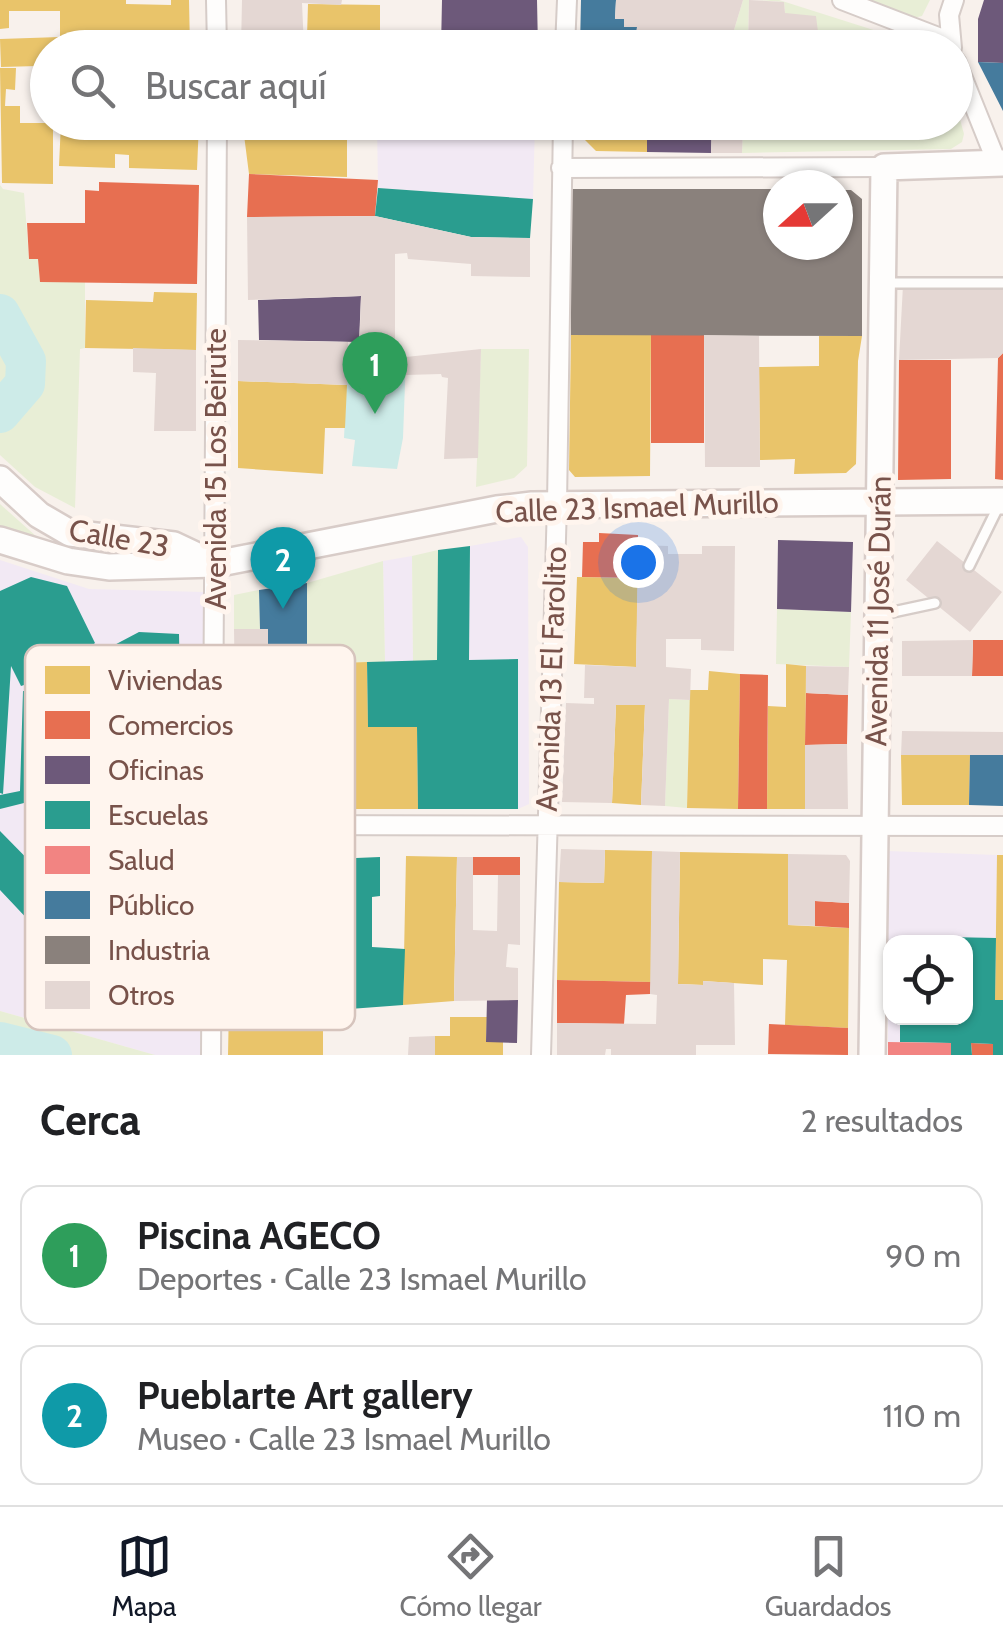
<!DOCTYPE html>
<html lang="es">
<meta charset="utf-8">
<style>
:root{--surface:#fff;--page:#f6f6f6;--text:#202124;--muted:#757577;--line:#e0e0e0;--accent:#111827}
body{margin:0;font-family:Cabin,sans-serif;background:var(--page);color:var(--text)}
.controls{position:absolute;right:30px;bottom:30px;display:grid;overflow:hidden;border-radius:20px;box-shadow:0 2px 8px #0004}
.controls button{width:90px;height:90px;display:grid;place-items:center;padding:0;border:0;border-bottom:2px solid var(--line);background:var(--surface);color:var(--text);font:50px sans-serif}
.compass{position:absolute;left:763px;top:170px;width:90px;height:90px;border-radius:50%;background:var(--surface);box-shadow:0 2px 8px #0004;rotate:249deg}
.you{position:absolute;left:638px;top:562px;width:35px;height:35px;margin:-25px;border:8px solid #fff;border-radius:50%;background:#1a73e8;box-shadow:0 0 0 15px #1a73e833}
.badge{display:grid;place-items:center;width:65px;height:65px;border-radius:50%;background:var(--accent);color:#fff;font-size:32px;font-weight:700}
.pin{position:absolute;translate:-50% -82px;filter:drop-shadow(0 2px 5px #0008)}
.pin::after{content:'';position:absolute;top:52px;width:35px;height:30px;background:inherit;clip-path:polygon(0 0,100% 0,50% 100%)}
.list{margin:0;padding:0;list-style:none}
h2{display:flex;justify-content:space-between;align-items:center;height:130px;margin:0;padding:0 40px;font-size:42px}
h2 small{font-size:32px;font-weight:400;color:var(--muted)}
.list li{display:grid;grid-template-columns:65px 1fr auto;gap:30px;align-items:center;box-sizing:border-box;height:140px;margin:0 20px 20px;padding:0 20px;border:2px solid var(--line);border-radius:20px}
.list b{display:block;font-size:38px;white-space:nowrap}
.list p{margin:0;font-size:32px;white-space:nowrap;color:var(--muted)}
.list em{font-size:32px;font-style:normal;color:var(--muted)}
.icon{flex:none;width:55px;height:55px;fill:none;stroke:currentColor;stroke-width:2;stroke-linecap:round;stroke-linejoin:round}
.map{position:relative;flex:none;width:1003px;height:1055px;overflow:hidden}
.search{position:absolute;background:var(--surface);box-shadow:0 2px 8px #0004;left:30px;right:30px;top:30px;height:110px;display:flex;align-items:center;gap:25px;box-sizing:border-box;padding:0 35px;border-radius:55px;color:var(--muted);font-size:38px}
.sheet{height:450px;background:var(--surface)}
nav{display:flex;justify-content:space-around;align-items:center;box-sizing:border-box;height:140px;border-top:2px solid var(--line);background:var(--surface);font-size:28px;color:var(--muted)}
nav a{display:grid;justify-items:center;gap:5px}
nav .on{color:var(--accent)}
.map>svg:first-child{display:block}
.education{fill:#f2e9f4;fill-rule:evenodd}
.green{fill:#e8eed6}
.water{fill:#cdebe8}
.homes{fill:#e9c46a}
.shops{fill:#e76f51}
.offices{fill:#6d597a}
.schools{fill:#2a9d8f}
.health{fill:#f28482}
.public{fill:#457b9d}
.industry{fill:#8a817c}
.lines{fill:none;stroke-linecap:round;stroke-linejoin:round}
.river{stroke:#cdebe8;stroke-width:40}
.building{fill:#e4d7d3}
.lane-casing{stroke:#d6ccc8;stroke-width:14}
.street-casing{stroke:#d6ccc8;stroke-width:22}
.secondary-casing{stroke:#d8ccc8;stroke-width:30}
.lane{stroke:#fefdfc;stroke-width:9}
.street{stroke:#fefdfc;stroke-width:18}
.secondary{stroke:#fefdfc;stroke-width:25}
.labels{text-anchor:middle;dominant-baseline:central;stroke-width:10;stroke-linejoin:round;paint-order:stroke}
.street-label{font-size:30px;fill:#78524a;stroke:#fff5ee}
.key{fill:#fff5ee;stroke:#d6c4bd;stroke-width:2.5}
.key-label{font-size:28px;fill:#78524a}
</style>
<div class="map">
<svg width="1003" height="1055" viewBox="0 0 1003 1055">
<rect width="100%" height="100%" fill="#f8f1ec"/>
<path class="education" d="M377 123H535L533 199 378 188Z
M521 537 528 547 529 804 518 809H418L417 728 385 662 383 561 412 556 413 661 468 660 470 546Z
M0 560 89 589 204 592 200 1055H155L0 1011Z
M887 851 997 855 996 949 1003 1044 888 1042ZM890 942H966V1018H890Z"/>
<path class="green" d="M743 0H749L748 47 713 48V30H734Z
M759 0H779L927 47H820L821 32 785 13 784 2Z
M859 0H930L922 16 909 19Z
M956 105 964 134 962 142 951 149 742 153 743 126 746 132 756 135 765 129H821V123L956 122Z
M0 185 3 189 24 193 29 259H38L40 281 85 282V348L80 349 75 508 35 487 0 455Z
M481 349H529L527 466 514 478 476 487Z
M0 504 37 537 0 525Z
M438 550 437 660 413 661 412 556Z
M383 561 385 662 307 663V583Z
M259 590 260 629H234V595Z
M777 609 851 612 849 667 776 664Z
M669 699 690 700 687 808 665 806Z
M0 1011 155 1055H0Z"/>
<path class="water" d="M348 353 406 357 403 438 397 469 352 466 355 440 344 438Z"/>
<path class="homes" d="M0 0H126V4L171 5V0H189L190 48H48V106H37L38 66 1 67 0 39 60 37V11H9V28L0 29Z
M308 4 380 5V38L307 37Z
M0 68H16L15 90 6 89 5 106H20V123H53V184L2 183Z
M61 122 130 123 129 140H145V122H199L197 170 129 168V155L115 154V168L59 166Z
M578 122H647V152L596 151 578 133Z
M244 135 347 139V177L249 174Z
M154 292 197 293 196 350 85 348 86 300 153 302Z
M571 335H651L650 476 575 477 569 470Z
M819 336H862L858 361 856 464 846 473 794 474 795 459 760 460 759 367 819 366Z
M238 381 347 385 345 428H325L323 474 238 468Z
M577 577 638 578 636 667 574 664Z
M367 662 368 727H417L418 809H232L235 693 316 692 315 720H339L338 663Z
M786 664 806 666 805 809H767L768 706 786 707Z
M709 671 740 674 738 809 687 808 690 690H708Z
M616 705H645L641 805 612 803Z
M901 755H970L969 805H902Z
M605 850 652 851 651 982 557 980 559 882 604 883Z
M680 852 788 854V925L849 928 848 1028 785 1025 787 960 763 959V985L703 981V985L678 984Z
M997 855H1003V1000H995Z
M406 856 457 857 454 1001 403 1005Z
M323 1005V1055H228L229 1006Z
M450 1017H487L486 1042H503V1055H435V1036H450Z"/>
<path class="shops" d="M244 122H347V139L244 135Z
M249 174 378 180 375 216 247 217Z
M99 182 199 185 197 284 40 282 38 259H29L27 223H85V190L99 191Z
M651 335H704V443H651Z
M1003 353V480L995 479 998 358Z
M899 360H951V479L898 480Z
M599 533 638 535V578L582 577 583 542H599Z
M973 640H1003V676H972Z
M740 674 768 675 767 809H738Z
M806 693 848 695 847 744 805 745Z
M473 857H520V875H473Z
M815 901 849 903V928L815 926Z
M557 980 651 982 650 994 626 995 624 1024 557 1023Z
M769 1024 848 1028V1055L768 1054Z
M971 1043 993 1044V1055H972Z"/>
<path class="offices" d="M442 0H537L538 48H441Z
M984 0H1003V63L978 62V19Z
M647 122H712L711 153 647 152Z
M361 296 359 342 259 340 258 300Z
M778 540 853 542 851 612 777 609Z
M487 999 518 1000 517 1043 486 1042Z"/>
<path class="schools" d="M326 37 380 38 379 48H326Z
M378 188 533 199 530 238 471 237 375 216Z
M470 546 469 660 518 659V809H418L417 727H368L367 662 437 660 438 550Z
M31 577 67 586 95 643 61 673 21 686 11 666 3 794 0 793V591Z
M139 632 179 634 180 687H191L192 709H180L175 899 187 915 160 939 75 850 78 803 62 806 24 803 0 809V795L20 791 23 691 66 692 63 792 81 787 86 660Z
M0 831 52 884 69 864 173 972 137 1001 85 942 66 960 0 890Z
M380 857V896L372 897V947L405 949 403 1005 323 1011 322 921H334L332 859Z
M900 936 996 938 995 1000H1003V1055H993V1044L971 1043 972 1055H951V1043L900 1042V1018H966V942H900Z"/>
<path class="health" d="M888 1042 951 1043V1055H888Z"/>
<path class="public" d="M581 0H616L615 19H624V27H637L636 37H645L644 48H580Z
M978 62 1003 63V111Z
M307 583V663L284 664V647H268V629H260L259 590Z
M970 755H1003V806L969 805Z"/>
<path class="industry" d="M570 189H778V245H838V190H851L862 199V336L571 335Z"/>
<g class="lines">
<path class="river" d="M0 314 26 361 25 384 0 413
M0 1042 52 1055"/>
</g>
<path class="building" d="M242 0H342L341 5 302 3 304 48H241Z
M616 0H743L734 30H713V48H644L645 37H636L637 27H624V19H615Z
M749 0 784 2 785 13 816 16 820 48H748Z
M712 122H821V129H765L756 135 745 132 743 126 742 153H711Z
M375 216 471 237 530 238V277L471 276V264L408 259 407 253 395 254V356L359 354 361 296 248 300 247 217Z
M903 285 1003 287V353L998 358 899 360Z
M704 335 759 336 760 467H705Z
M238 340 348 342 347 385 238 381Z
M133 348 196 350V431H154L156 373 133 372Z
M481 349 478 458 444 459 448 378 442 377 441 374 406 375V357Z
M937 541 1002 592 970 632 906 580Z
M638 545 668 546V554H702V546H735L734 651 701 650V639H666V667L691 669 690 700 669 699 665 806 641 805 645 705H616L612 803 562 802 566 703 594 704V698H584L585 665 636 667Z
M234 629H268V647H284V664L307 663V676L316 675V692L235 693Z
M973 640 972 676H902V641Z
M806 666 849 667 848 695 806 693Z
M902 731 1003 732V755H901Z
M847 744 848 809H805V745Z
M561 849 605 850 604 883 559 882Z
M652 851 680 852 678 984 703 985V981L734 983 735 1045H696V1055H611V1049H606L605 1055H557V1023L656 1024 657 995 650 994Z
M788 854 846 855 850 861 849 903 815 901V926L788 925Z
M457 857H473V930L497 931 498 875H520V945L508 944 506 967 518 968V1000L454 1001Z
M435 1036V1055H408L409 1037Z"/>
<g class="lines">
<defs>
<path id="lane" d="M886 283H1003
M969 566 1000 503
M879 615 935 603"/>
<path id="street" d="M216 0 217 48
M842 0 951 42
M565 48 567 0
M952 48 949 15 954 0
M956 61 997 163
M561 168 884 167
M213 825 1003 826
M211 1055 217 122
M541 1055 557 504 563 122"/>
<path id="secondary" d="M0 479 39 515 70 533 174 545 210 562
M0 540 68 561 109 567 215 564 497 509 532 505 1003 501
M872 1055 884 167 1003 163"/>
</defs>
<use href="#lane" class="lane-casing"/>
<use href="#street" class="street-casing"/>
<use href="#secondary" class="secondary-casing"/>
<use href="#lane" class="lane"/>
<use href="#street" class="street"/>
<use href="#secondary" class="secondary"/>
</g>
<g class="labels">
<g class="street-label">
<text transform="translate(215 469) rotate(-90)">Avenida 15 Los Beirute</text>
<text transform="translate(637 507) rotate(-2)">Calle 23 Ismael Murillo</text>
<text transform="translate(119 538) rotate(10)">Calle 23</text>
<text transform="translate(878 611) rotate(-89)">Avenida 11 José Durán</text>
<text transform="translate(551 679) rotate(-88)">Avenida 13 El Farolito</text>
</g>
</g>
<rect x="25" y="645" width="330" height="385" rx="15" class="key"/>
<rect x="45" y="666" width="45" height="28" fill="#e9c46a"/>
<rect x="45" y="711" width="45" height="28" fill="#e76f51"/>
<rect x="45" y="756" width="45" height="28" fill="#6d597a"/>
<rect x="45" y="801" width="45" height="28" fill="#2a9d8f"/>
<rect x="45" y="846" width="45" height="28" fill="#f28482"/>
<rect x="45" y="891" width="45" height="28" fill="#457b9d"/>
<rect x="45" y="936" width="45" height="28" fill="#8a817c"/>
<rect x="45" y="981" width="45" height="28" fill="#e4d7d3"/>
<g class="key-label">
<text x="108" y="690">Viviendas</text>
<text x="108" y="735">Comercios</text>
<text x="108" y="780">Oficinas</text>
<text x="108" y="825">Escuelas</text>
<text x="108" y="870">Salud</text>
<text x="108" y="915">Público</text>
<text x="108" y="960">Industria</text>
<text x="108" y="1005">Otros</text>
</g>
</svg>
<div class="controls">
<button><svg class="icon" aria-label="locate" viewBox="0 0 24 24"><circle cx="12" cy="12" r="6"/><path d="M12 2v4M12 18v4M2 12h4M18 12h4"/></svg></button>
</div>
<svg class="compass" viewBox="-18 -18 36 36"><path d="M0-13l5 13h-10z" fill="#e53935"/><path d="M0 13l5-13h-10z" fill="#757577"/></svg>
<div class="you"></div>
<div class="pin badge" style="left:375px;top:414px;background:#2e9e5b">1</div>
<div class="pin badge" style="left:283px;top:609px;background:#0f9aa8">2</div>
<div class="search"><svg class="icon" aria-label="search" viewBox="0 0 24 24"><circle cx="10" cy="10" r="6"/><path d="M15 15l6 6"/></svg>Buscar aquí</div>
</div>
<section class="sheet">
<h2>Cerca<small>2 resultados</small></h2>
<ul class="list">
<li><span class="badge" style="background:#2e9e5b">1</span><div><b>Piscina AGECO</b><p>Deportes · Calle 23 Ismael Murillo</p></div><em>90 m</em></li>
<li><span class="badge" style="background:#0f9aa8">2</span><div><b>Pueblarte Art gallery</b><p>Museo · Calle 23 Ismael Murillo</p></div><em>110 m</em></li>
</ul>
</section>
<nav>
<a class="on"><svg class="icon" aria-label="map" viewBox="0 0 24 24"><path d="M3 6l6-2 6 2 6-2v14l-6 2-6-2-6 2zM9 4v14M15 6v14"/></svg>Mapa</a>
<a><svg class="icon" aria-label="directions" viewBox="0 0 24 24"><path d="M12 3l9 9-9 9-9-9zM9 14v-3h6M13 9l2 2-2 2"/></svg>Cómo llegar</a>
<a><svg class="icon" aria-label="saved" viewBox="0 0 24 24"><path d="M7 4h10v16l-5-4-5 4z"/></svg>Guardados</a>
</nav>
